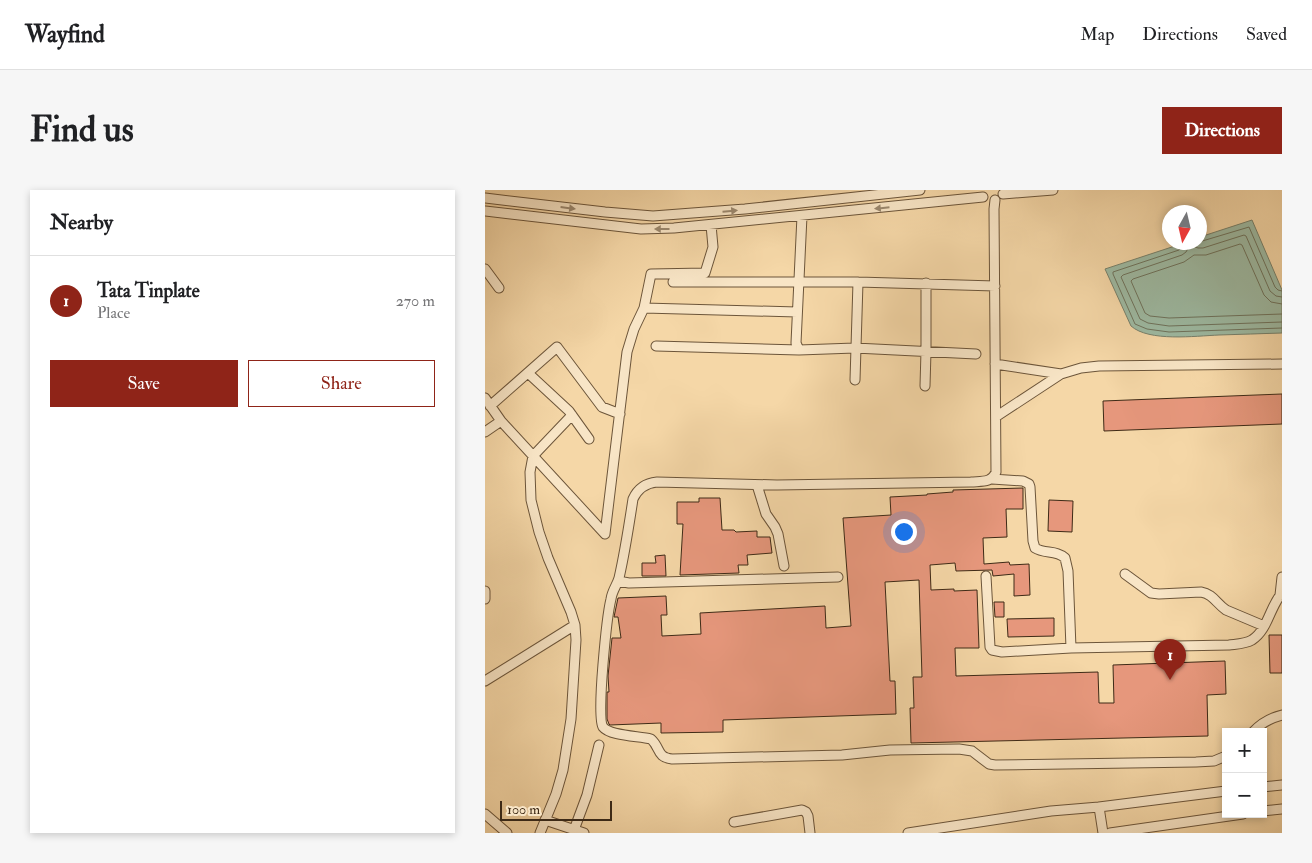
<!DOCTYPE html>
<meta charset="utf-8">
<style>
:root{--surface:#fff;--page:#f6f6f6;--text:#202124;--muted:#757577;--line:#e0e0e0;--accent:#8f2418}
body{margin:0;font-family:"IM FELL Double Pica",serif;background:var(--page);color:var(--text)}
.controls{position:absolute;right:15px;bottom:15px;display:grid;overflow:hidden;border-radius:0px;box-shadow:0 2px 8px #0003}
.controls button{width:45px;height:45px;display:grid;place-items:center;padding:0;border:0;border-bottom:1px solid var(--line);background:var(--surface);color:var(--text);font:25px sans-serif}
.compass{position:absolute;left:677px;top:15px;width:45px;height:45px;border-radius:50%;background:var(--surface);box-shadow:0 2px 8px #0003;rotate:188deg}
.scale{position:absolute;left:15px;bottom:12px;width:112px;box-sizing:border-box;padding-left:5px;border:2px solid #3e2a16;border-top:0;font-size:14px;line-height:18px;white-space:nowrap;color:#3e2a16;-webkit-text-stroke:4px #f8e5c6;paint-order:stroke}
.you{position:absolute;left:418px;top:341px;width:18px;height:18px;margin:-12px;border:4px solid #fff;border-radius:50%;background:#1a73e8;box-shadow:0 0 0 8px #1a73e833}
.badge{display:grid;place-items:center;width:32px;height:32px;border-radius:50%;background:var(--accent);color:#fff;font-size:16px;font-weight:700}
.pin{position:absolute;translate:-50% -41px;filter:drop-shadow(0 1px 2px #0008)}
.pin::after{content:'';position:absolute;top:26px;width:18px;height:15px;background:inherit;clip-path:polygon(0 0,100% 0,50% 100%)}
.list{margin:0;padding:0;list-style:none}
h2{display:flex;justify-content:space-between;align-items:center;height:65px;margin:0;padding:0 20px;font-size:21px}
h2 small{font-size:16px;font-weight:400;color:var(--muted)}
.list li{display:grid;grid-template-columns:32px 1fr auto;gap:15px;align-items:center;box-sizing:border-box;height:90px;padding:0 20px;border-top:1px solid var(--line)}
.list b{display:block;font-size:19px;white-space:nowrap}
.list p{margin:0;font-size:16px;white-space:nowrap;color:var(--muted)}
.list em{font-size:16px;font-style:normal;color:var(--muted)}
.actions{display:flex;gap:10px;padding:15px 20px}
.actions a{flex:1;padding:11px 0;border:1px solid var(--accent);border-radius:0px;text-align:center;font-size:18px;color:var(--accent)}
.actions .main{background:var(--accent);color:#fff}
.map{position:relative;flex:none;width:797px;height:643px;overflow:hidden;border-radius:0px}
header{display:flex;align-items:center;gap:30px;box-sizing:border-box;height:70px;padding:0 25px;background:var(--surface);border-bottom:1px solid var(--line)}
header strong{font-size:24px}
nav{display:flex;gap:28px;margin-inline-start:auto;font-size:18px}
.intro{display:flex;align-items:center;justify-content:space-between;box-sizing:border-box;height:120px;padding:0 30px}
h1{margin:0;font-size:35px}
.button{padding:12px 22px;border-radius:0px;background:var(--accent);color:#fff;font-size:18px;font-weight:700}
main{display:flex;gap:30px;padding:0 30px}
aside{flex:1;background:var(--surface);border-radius:0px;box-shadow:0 2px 8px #0003}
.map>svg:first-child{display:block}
.water{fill:#9dbaa3;stroke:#77806b}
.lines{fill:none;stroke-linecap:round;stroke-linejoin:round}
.shore{stroke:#6e725c;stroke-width:1}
.building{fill:#e6977c;stroke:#3e2a16}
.minor-casing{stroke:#6c553a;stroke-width:11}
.minor{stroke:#f8e5c6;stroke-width:9}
.oneway{fill:#9b886e}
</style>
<header>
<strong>Wayfind</strong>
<nav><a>Map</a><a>Directions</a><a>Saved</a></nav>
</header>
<div class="intro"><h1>Find us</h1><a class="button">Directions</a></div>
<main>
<aside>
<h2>Nearby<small></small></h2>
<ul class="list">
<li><span class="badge">1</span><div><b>Tata Tinplate</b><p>Place</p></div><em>270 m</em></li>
</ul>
<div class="actions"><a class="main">Save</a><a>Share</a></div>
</aside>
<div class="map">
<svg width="797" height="643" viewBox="0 0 797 643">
<rect width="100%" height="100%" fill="#f5d7a7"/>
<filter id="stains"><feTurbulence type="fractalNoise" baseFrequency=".004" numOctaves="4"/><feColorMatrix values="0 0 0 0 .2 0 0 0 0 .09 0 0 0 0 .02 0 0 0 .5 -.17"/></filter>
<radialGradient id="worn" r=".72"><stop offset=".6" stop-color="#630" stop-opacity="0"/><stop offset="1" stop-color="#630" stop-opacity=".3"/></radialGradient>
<path class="water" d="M767 30 797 100V143C776 144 755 144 734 145 710 146 664 152 646 136L620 79 699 53 714 52 715 47Z"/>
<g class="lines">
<path class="shore" d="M698 52 697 57 694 60 628 82V84L650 134 662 139 684 142 797 138
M714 52 764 37 790 97 793 100 797 101
M797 107 791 106 785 101 761 46 759 45 718 58H713L705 55 701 62 697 65 638 85 636 87 655 129 663 133 684 136 797 132
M797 114 786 112 779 105 757 55 755 54 721 65H709L699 72 648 89 646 91 660 123 665 126 684 128 797 124"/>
</g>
<path class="building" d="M797 204V234L619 241 618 211Z
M538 298V319H521L522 347 498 348 499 374 524 372 525 375 544 374 545 405 529 406V384L508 386 507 380 471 381 470 373 445 375 446 400 469 399V401L492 400 494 458H470L471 486 613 482 614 513H629L628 475 740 471 741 504 722 505 723 546 426 553 425 518H429L428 487H437L434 390 400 392 405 491H410L411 524 238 530V542L176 543V533L125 535 124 534 122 529V502H124L123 486 127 448H136L133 427H129L133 408 181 406 182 425H176L177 446 216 444 215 423 340 416 341 438 366 436 358 328 406 325 405 307 442 305V304L468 302V300Z
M214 308H235L237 340H249L251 342 272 341V347H285L287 363 262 365 263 375H253L254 383 195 385 198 334H192V312H214Z
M564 310 588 311 587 342 563 341Z
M180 365 181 386H157V373H171L170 366Z
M509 412H519V427H510Z
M569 428V446L523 447 522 429Z
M784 445H797V483H785Z"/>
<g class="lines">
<defs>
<path id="minor" d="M518 4 568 0
M0 8 120 22 168 26 260 19 435 0
M510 10 509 19 511 282C507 293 496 291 486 292L292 295 172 292C161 293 153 298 148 309 144 335 140 362 134 388 132 395 127 401 126 409 122 425 111 528 118 537 125 546 154 546 166 549 176 558 171 567 187 569L357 565 405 560 474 559 487 561 504 574 510 575 711 572 729 571 741 566
M0 21 156 39 189 38 498 7
M317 26 311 153 314 160 370 158 491 164
M0 79 14 98
M188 92H373L510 96
M159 118 312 122
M171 156 314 160
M510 174 576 184
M43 183 84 221 104 249
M370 190 373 92
M440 196 441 161V93
M0 208 16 231 120 344
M5 216 72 157 117 217 135 224
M512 226 576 184 596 178 614 176 797 174
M0 242 16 231
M507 289 538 291 544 294 545 297 548 351 550 358C559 364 572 360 580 368L583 381 586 458
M272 295 281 324 290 337 293 344 299 376
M120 344 142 162 149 139 159 118 166 84 220 83 228 57 226 35
M640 384 666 403 674 404 716 402C728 404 731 413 741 420L779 436
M501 386 505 457 507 460 517 462 586 458 744 455C751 454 760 454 767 450 783 440 785 416 797 403
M133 391 144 393 353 387
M0 401V409
M795 405 797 387
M0 491 90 435
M768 542C776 533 785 528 797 525
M778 597 797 595
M614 617 618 643
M778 621 797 619
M0 624 22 643
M60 630 99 643
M249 632 317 620 321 622 323 626 325 643
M89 640 102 605 114 555
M55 643 71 604 78 580 86 529 91 450 90 435 86 422 63 368 54 342 46 310 45 282 48 266 87 225
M423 643 566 621 614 617 741 601
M625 643 758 624"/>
</defs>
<use href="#minor" class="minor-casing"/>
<use href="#minor" class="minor"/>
</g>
<defs><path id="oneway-solid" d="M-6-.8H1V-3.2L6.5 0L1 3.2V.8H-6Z" transform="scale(1.25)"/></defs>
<g class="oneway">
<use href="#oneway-solid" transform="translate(83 18) rotate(7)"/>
<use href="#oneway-solid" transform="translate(397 18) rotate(174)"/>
<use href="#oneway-solid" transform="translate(245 21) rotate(-5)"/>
<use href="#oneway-solid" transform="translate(177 39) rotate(180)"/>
</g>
<rect width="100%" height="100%" filter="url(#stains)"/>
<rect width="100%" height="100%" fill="url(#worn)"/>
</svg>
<div class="controls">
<button>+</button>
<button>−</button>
</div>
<svg class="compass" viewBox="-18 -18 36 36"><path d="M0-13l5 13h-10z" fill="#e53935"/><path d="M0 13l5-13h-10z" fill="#757577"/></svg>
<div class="scale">100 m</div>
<div class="you"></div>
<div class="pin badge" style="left:685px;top:490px">1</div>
</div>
</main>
